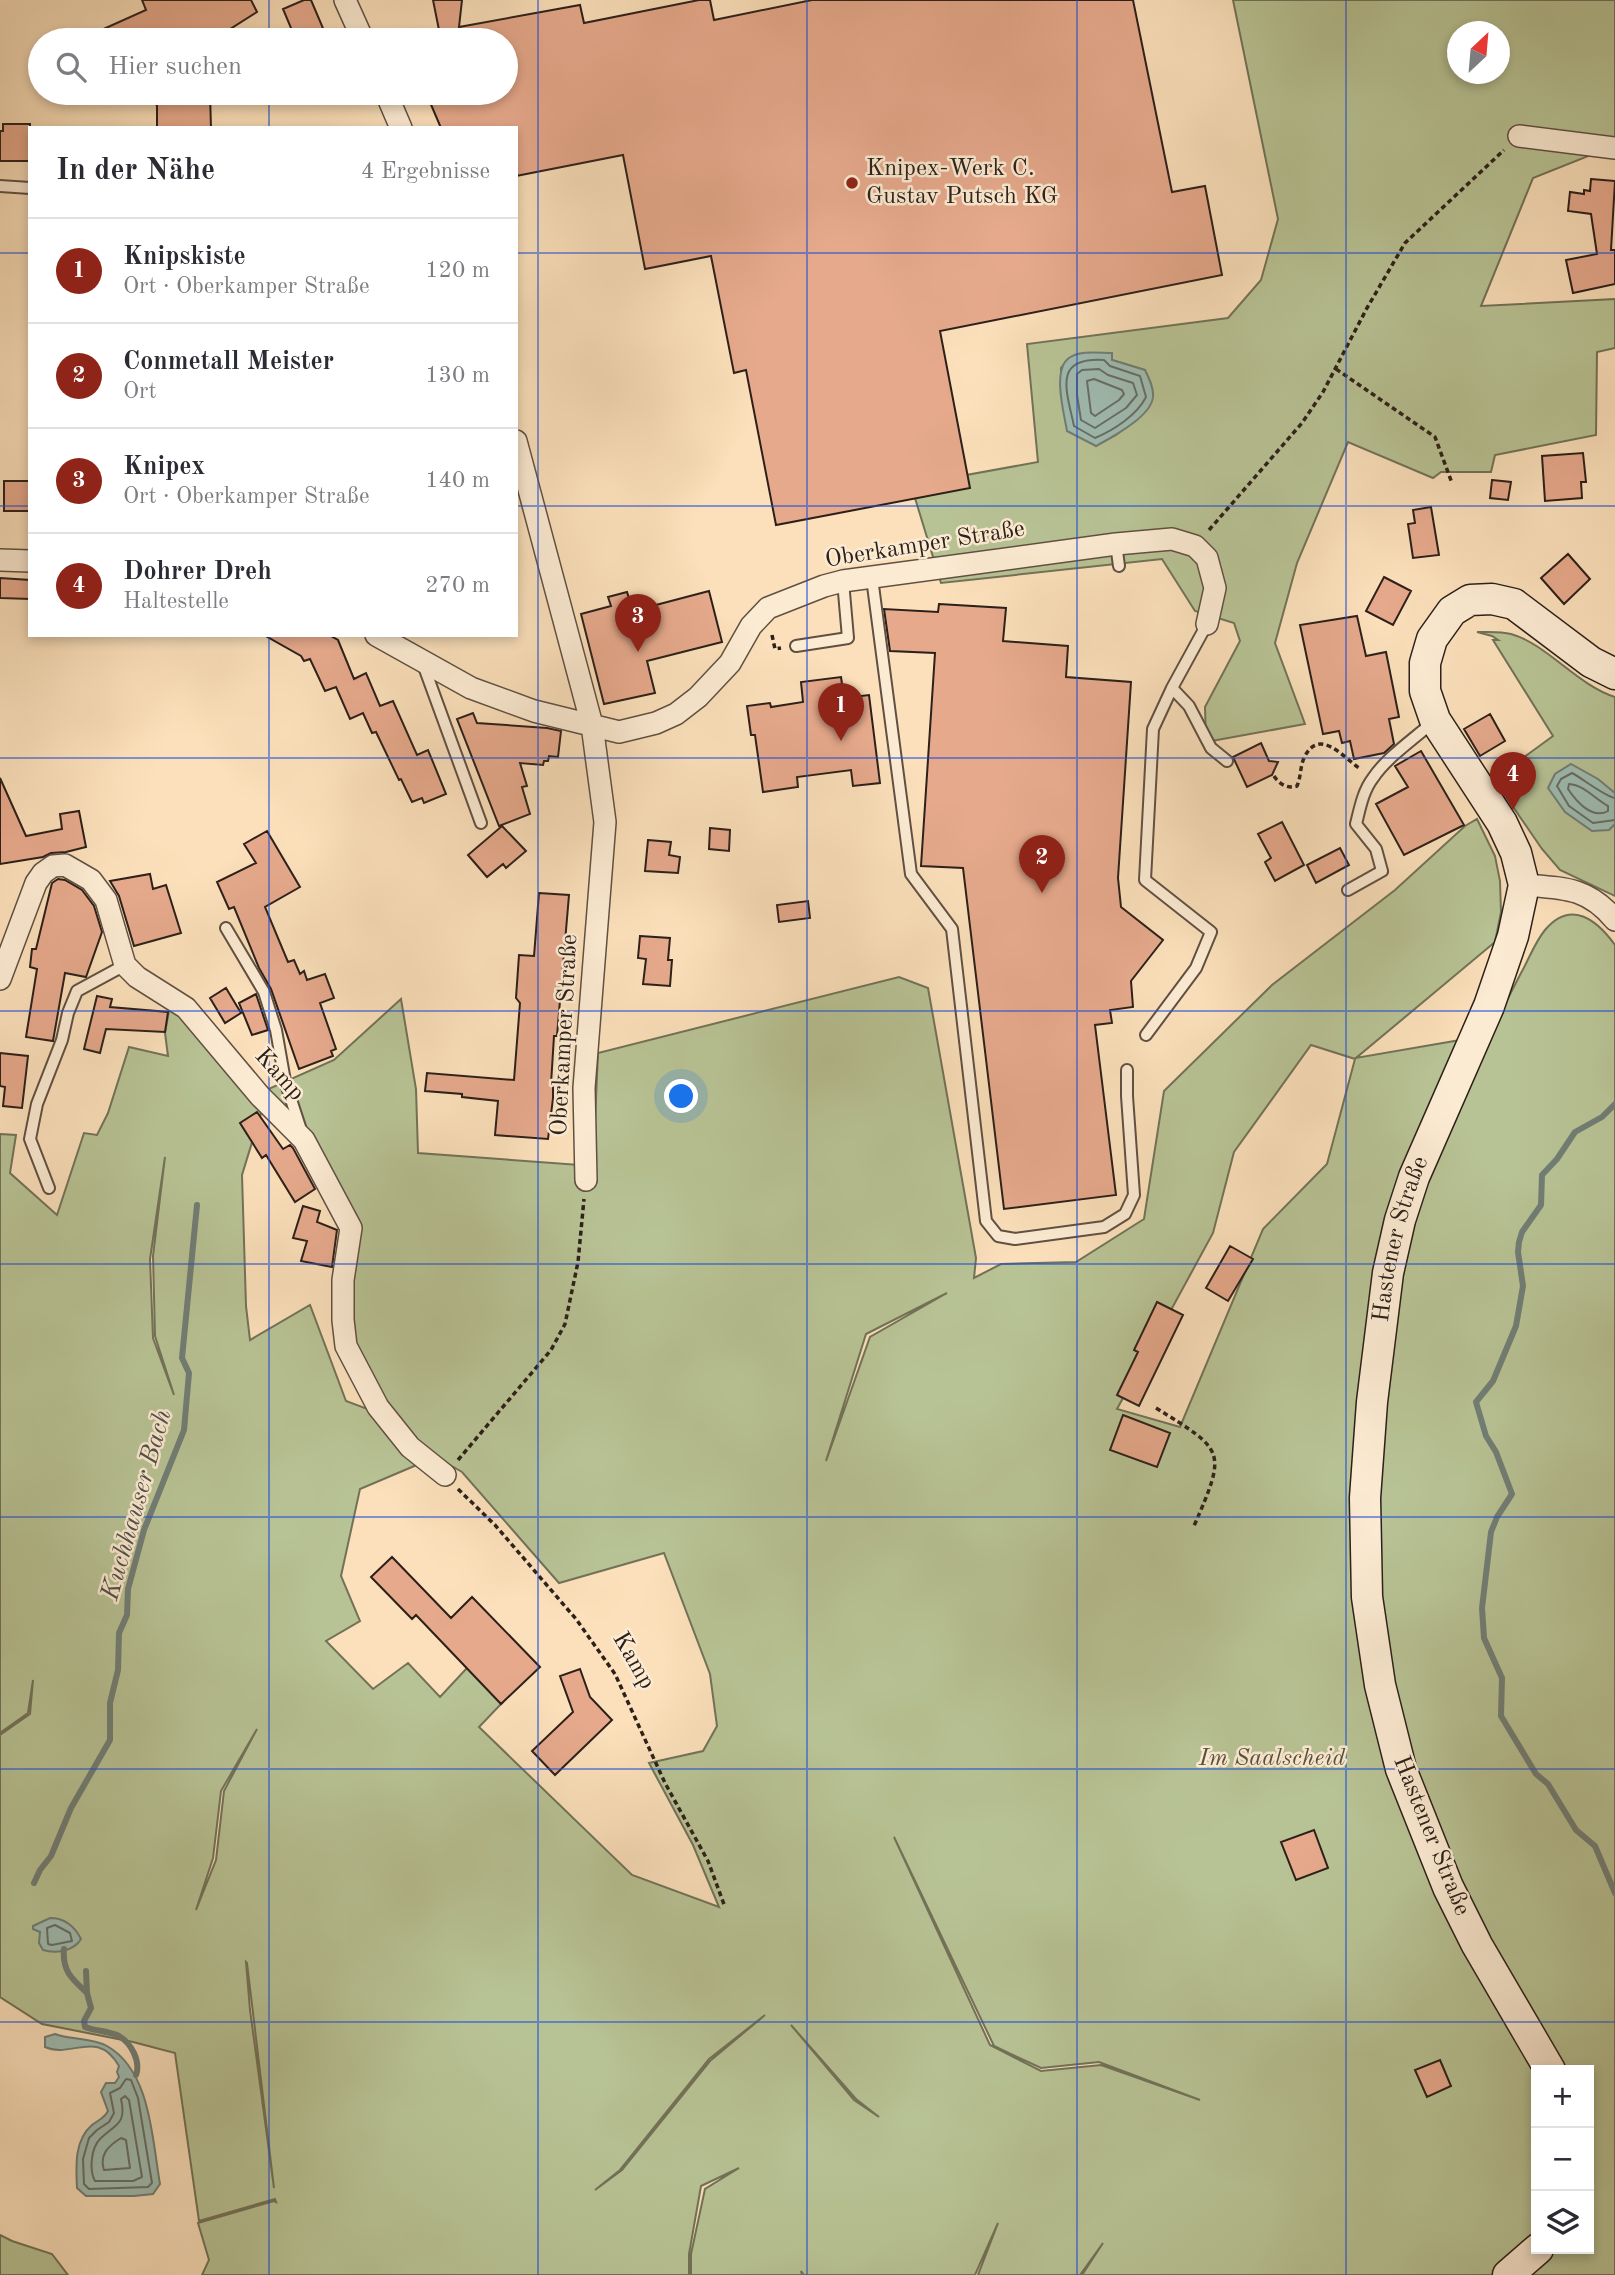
<!DOCTYPE html>
<html lang="de">
<meta charset="utf-8">
<style>
:root{--surface:#fff;--page:#f7f7f7;--text:#2b2b33;--muted:#7c7c81;--line:#e1e1e2;--accent:#8f2418}
body{margin:0;font-family:"Old Standard TT",serif;background:var(--page);color:var(--text)}
.controls{position:absolute;right:21px;bottom:21px;display:grid;overflow:hidden;border-radius:0px;box-shadow:0 4px 10px #0003}
.controls button{width:63px;height:63px;display:grid;place-items:center;padding:0;border:0;border-bottom:2px solid var(--line);background:var(--surface);color:var(--text);font:35px sans-serif}
.compass{position:absolute;left:1447px;top:21px;width:63px;height:63px;border-radius:50%;background:var(--surface);box-shadow:0 4px 10px #0003;rotate:26deg}
.you{position:absolute;left:682px;top:1097px;width:24px;height:24px;margin:-18px;border:5px solid #fff;border-radius:50%;background:#1a73e8;box-shadow:0 0 0 10px #1a73e833}
.badge{display:grid;place-items:center;width:46px;height:46px;border-radius:50%;background:var(--accent);color:#fff;font-size:23px;font-weight:700}
.pin{position:absolute;translate:-50% -58px;filter:drop-shadow(0 2px 4px #0008)}
.pin::after{content:'';position:absolute;top:37px;width:24px;height:21px;background:inherit;clip-path:polygon(0 0,100% 0,50% 100%)}
.list{margin:0;padding:0;list-style:none}
h2{display:flex;justify-content:space-between;align-items:center;height:91px;margin:0;padding:0 28px;font-size:30px}
h2 small{font-size:23px;font-weight:400;color:var(--muted)}
.list li{display:grid;grid-template-columns:46px 1fr auto;gap:21px;align-items:center;box-sizing:border-box;height:105px;padding:0 28px;border-top:2px solid var(--line)}
.list b{display:block;font-size:26px;white-space:nowrap}
.list p{margin:0;font-size:23px;white-space:nowrap;color:var(--muted)}
.list em{font-size:23px;font-style:normal;color:var(--muted)}
.icon{flex:none;width:38px;height:38px;fill:none;stroke:currentColor;stroke-width:2;stroke-linecap:round;stroke-linejoin:round}
.map{position:relative;flex:none;width:1615px;height:2275px;overflow:hidden}
.search{position:absolute;background:var(--surface);box-shadow:0 4px 10px #0003;left:28px;top:28px;width:490px;height:77px;display:flex;align-items:center;gap:18px;box-sizing:border-box;padding:0 24px;border-radius:38px;color:var(--muted);font-size:26px}
.panel{position:absolute;background:var(--surface);box-shadow:0 4px 10px #0003;left:28px;top:126px;width:490px;height:511px;border-radius:0px}
.map>svg:first-child{display:block}
.green{fill:#b8c395;stroke:#727258;stroke-width:2;fill-rule:evenodd}
.water{fill:#9fbdb3;stroke:#717e76;stroke-width:2}
.lines{fill:none;stroke-linecap:round;stroke-linejoin:round}
.shore{stroke:#666e66;stroke-width:2}
.stream{stroke:#717e76;stroke-width:6}
.building{fill:#e6a98c;stroke:#2c201a;stroke-width:2}
.service-casing{stroke:#605042;stroke-width:14}
.minor-casing{stroke:#605042;stroke-width:24}
.secondary-casing{stroke:#2c201a;stroke-width:33}
.path{stroke:#2c201a;stroke-width:3.5;stroke-dasharray:5 3.5;stroke-linecap:butt}
.service{stroke:#fcebd3;stroke-width:10}
.minor{stroke:#fcebd3;stroke-width:21}
.secondary{stroke:#fcebd3;stroke-width:30}
.grid{fill:none;stroke:#1d4ed8;stroke-width:2;stroke-opacity:0.55}
.poi-dot{fill:#8f2418;stroke:#fcebd3;stroke-width:2.5}
.labels{text-anchor:middle;dominant-baseline:central;stroke-width:5;stroke-linejoin:round;paint-order:stroke}
.poi-label{font-size:24px;fill:#2c201a;stroke:#fcebd3;text-anchor:start}
.street-label{font-size:24px;fill:#2c201a;stroke:#fcebd3}
.park-label{font-size:24px;font-style:italic;fill:#56513f;stroke:#fcebd3}
.water-label{font-size:26px;font-style:italic;fill:#4e4f48;stroke:#fcebd3}
</style>
<div class="map">
<svg width="1615" height="2275" viewBox="0 0 1615 2275">
<rect width="100%" height="100%" fill="#fbe0bb"/>
<filter id="stains"><feTurbulence type="fractalNoise" baseFrequency=".00286" numOctaves="4"/><feColorMatrix values="0 0 0 0 .2 0 0 0 0 .09 0 0 0 0 .02 0 0 0 .5 -.17"/></filter>
<radialGradient id="worn" r=".72"><stop offset=".6" stop-color="#630" stop-opacity="0"/><stop offset="1" stop-color="#630" stop-opacity=".3"/></radialGradient>
<path class="green" d="M1233 0H1615V139L1601 151 1533 178 1481 306 1615 299V348L1597 352 1596 435 1495 455 1491 472H1441L1433 478 1348 442 1297 563 1275 643 1305 724 1206 742 1205 707 1240 641 1234 623 1195 611 1162 559 941 583 911 485 1038 462 1027 344 1228 318 1261 280 1278 219ZM1458 32H1500V74H1458ZM1093 353H1112V360L1145 370 1137 419 1116 435 1096 446 1061 396V368L1068 359 1078 354Z
M1477 632C1488 632 1500 631 1511 634 1547 644 1577 685 1615 697V896L1560 870 1542 849 1494 779 1553 736 1493 640H1498L1492 636Z
M1477 819 1495 856 1500 881 1501 912 1495 942 1356 1058 1489 1035C1500 1015 1510 994 1521 973 1529 959 1535 942 1545 930 1571 899 1597 920 1615 945V2275H1082L1103 2243 1080 2275H978L998 2223 975 2275H804L801 2271 802 2275H691V2254L705 2189 739 2168 701 2186 689 2254V2275H202L209 2260 198 2223 274 2201 276 2202 275 2199 199 2221 175 2053 133 2042 42 2024 0 1997V1735L30 1714 33 1680 28 1713 0 1733V1134L16 1135 10 1173 57 1215 84 1133 97 1135 108 1113 129 1047 168 1056 165 1033 170 1005 262 1110 242 1175 246 1306 250 1340 310 1305 346 1401 373 1411 419 1464 360 1489 341 1576 360 1621 326 1641 373 1689 408 1663 440 1697 467 1668 502 1703 479 1727 632 1875 719 1907 693 1845 649 1763 703 1751 717 1726 710 1674 664 1553 559 1583 462 1472 422 1449 391 1420 346 1327 347 1203 306 1127 264 1091 334 1060 401 999 416 1089 418 1153 593 1166 598 1053 899 977 928 988 976 1258 974 1278 1001 1264 1076 1262 1144 1219 1164 1091 1272 985 1395 890 1465 826ZM1311 1045 1355 1059 1327 1164 1263 1229 1180 1427 1117 1409 1213 1233 1234 1152ZM165 1157 153 1256 155 1336 174 1395 153 1338 150 1259ZM947 1293 870 1337 826 1461 866 1334ZM257 1729 224 1791 216 1860 196 1910 213 1858 221 1791ZM894 1837 994 2046 1041 2068 1099 2062 1200 2100 1101 2065 1041 2071 990 2045ZM246 1962 247 1963 274 2188 250 2010ZM765 2015 710 2061 622 2170 595 2190 620 2170 709 2059ZM791 2025 856 2099 879 2117 854 2100ZM1536 2070H1589V2249H1536Z
M0 2235 12 2241 52 2254 68 2275H0Z"/>
<path class="water" d="M1112 353V360L1145 370C1149 378 1154 388 1153 397 1151 417 1112 437 1096 446L1067 431C1064 413 1052 370 1069 358 1080 350 1099 353 1112 353Z
M1571 764 1598 779 1615 793V824L1609 830 1592 831 1565 812 1548 788 1555 774Z
M50 1918C65 1918 75 1927 81 1939 74 1951 56 1954 43 1950L39 1943 40 1932 33 1929V1926Z
M55 2034C70 2040 91 2037 107 2046 151 2071 152 2139 160 2184L153 2194 134 2196H86L77 2188C76 2167 74 2140 92 2125 98 2120 104 2119 108 2111L101 2092 106 2083H115L119 2077 117 2072 119 2066C97 2028 71 2059 45 2047V2037Z"/>
<g class="lines">
<path class="shore" d="M1104 360 1110 366 1140 376 1146 397C1137 415 1114 430 1095 438L1074 426C1066 389 1053 357 1104 360Z
M1099 369 1108 375 1133 383 1137 395 1126 408 1095 428 1081 420 1077 395V374L1082 370Z
M1094 379 1122 390 1124 394 1119 400 1095 416 1091 413 1087 381Z
M1569 784C1584 785 1595 799 1608 806V811C1592 820 1576 801 1568 789Z
M1615 798C1606 797 1583 779 1572 773L1561 779 1557 786 1569 806 1593 823 1615 820
M55 1925 70 1933 72 1941 52 1945 48 1944 47 1928Z
M126 2079 131 2080 138 2098 152 2183 148 2187 89 2189 84 2184 83 2159 89 2138 97 2130 109 2122 114 2113 110 2093 120 2088Z
M125 2096 129 2100 142 2177 133 2181H95C89 2170 91 2148 100 2139 115 2124 127 2125 121 2099Z
M121 2138 126 2140 130 2168 104 2170C99 2155 108 2146 121 2138Z"/>
<path class="stream" d="M1615 1104 1602 1117 1575 1132 1557 1159 1542 1175 1541 1205 1522 1232 1519 1242 1518 1252 1523 1286 1516 1326 1493 1381 1476 1402 1486 1436 1496 1452 1512 1494 1497 1517 1491 1532 1482 1608 1484 1638 1502 1678 1501 1716 1536 1774 1548 1784 1576 1830 1595 1846 1615 1893
M34 1883 40 1870 51 1856 71 1808 110 1740V1703L118 1670 119 1633 127 1615 128 1589 144 1530 184 1430 189 1373 182 1358 197 1205
M64 1949C62 1971 72 1979 87 1993
M86 1971 87 1993 91 2008 84 2021 85 2027C95 2031 109 2031 119 2036 131 2043 141 2061 136 2075"/>
</g>
<path class="building" d="M142 0H251L257 12 230 29 203 40H79L146 10Z
M304 0H311L328 40H296L283 9Z
M433 0H462L459 27 580 5 584 23 699 0H710L714 20 812 0H1133L1172 192 1205 186 1222 275 940 331 970 488 776 525 746 370 734 373 711 256 645 269 623 155 516 176V128H441L426 93H506V40H435L434 31 439 30Z
M151 93H210L211 128H157V106Z
M3 124H30V161H0V131H3Z
M1591 179 1615 181 1611 250H1615V284L1573 293 1566 260 1597 254 1591 214 1568 211 1570 192 1584 194V190L1590 191Z
M1583 453 1586 482H1581L1582 498 1545 501 1542 456Z
M1492 480 1511 482 1508 500 1490 498Z
M4 481H30V511H4Z
M1431 507 1439 555 1413 558 1408 524 1415 523 1413 510Z
M1568 554 1590 579 1564 604 1541 578Z
M1384 577 1411 591 1393 625 1366 611Z
M0 578 30 580V599L0 598Z
M709 591 722 642 647 661 655 693 604 704 581 614 611 606 608 597 627 592 633 611Z
M939 604 1006 608 1003 641 1068 646 1066 677 1131 682 1118 878 1121 907 1163 940 1131 981 1133 1007 1110 1010 1112 1023 1095 1025 1116 1195 1004 1209 963 868 921 866 935 653 890 651 884 609 938 612Z
M1357 616 1366 656 1386 652 1399 717 1389 719 1394 744 1384 753 1354 759 1350 741 1342 743 1339 731 1323 734 1300 625Z
M264 635H329L338 640 354 679 366 673 380 706 393 701 417 755 428 750 446 794 424 803 422 798 412 802 401 779 399 780 376 732 372 733 363 713 350 719 336 687 325 691 310 659 304 661 301 656Z
M841 677 844 698 869 695 880 783 853 786 851 770 797 777 798 787 763 792 755 735H751L747 706 770 703 771 707 803 702 801 682Z
M473 713 477 723 547 728 561 731 558 757 549 756 548 761H544L543 765 520 763 527 786 522 787 530 814 499 826 457 719Z
M1490 714 1505 741 1480 756 1464 729Z
M1261 743 1269 761 1278 762 1272 775 1247 787 1233 757Z
M1421 751 1464 825 1404 855 1376 804 1408 787 1395 766Z
M0 778 26 836 62 829 60 814 79 811 86 847 66 852 51 853 43 857 0 864Z
M1282 822 1304 865 1275 881 1265 862 1271 858 1258 834Z
M502 826 526 851 506 868 503 864 487 877 468 855Z
M710 828 730 830 729 851 709 849Z
M267 831 300 887 265 907 288 962 294 960 300 974 304 971 307 980 325 974 334 998 320 1003 336 1049 331 1051 333 1056 299 1069 271 989 259 968 234 907 229 909 217 882 256 863 244 844Z
M648 840 671 842 669 855 680 857 678 873 645 871Z
M1340 848 1349 865 1316 883 1307 865Z
M150 874 153 889 166 885 181 933 134 946 119 896 110 881Z
M58 879 65 880 82 890 94 906 102 932 86 977 65 973 53 1041 26 1037 37 969 30 967 32 949H36L52 883Z
M539 893 569 895 557 1036H554L551 1084H553V1098L548 1139 495 1135 498 1101 462 1097V1094L425 1091 427 1073 514 1080 520 1003 516 998 519 955 534 956Z
M808 901 810 918 779 922 777 905Z
M640 936 670 938 668 960H672L670 986 643 984 646 959 638 958Z
M226 988 241 1013 225 1023 210 998Z
M256 994 268 1030 252 1035 239 1003Z
M97 996 112 999 110 1007 168 1012 165 1032 106 1029 100 1053 84 1049Z
M0 1053 28 1056 22 1108 3 1106 5 1087 0 1086Z
M257 1112 283 1149 290 1145 293 1148 315 1189 295 1202 266 1155 262 1158 240 1123Z
M303 1206 320 1211 317 1222 337 1230 332 1267 301 1261 307 1241 293 1238Z
M1230 1246 1253 1259 1228 1301 1206 1288Z
M1157 1302 1183 1315 1139 1406 1117 1395 1138 1352 1134 1350Z
M1123 1415 1170 1433 1157 1467 1110 1450Z
M392 1557 451 1618 472 1597 540 1667 501 1704 416 1615 412 1619 371 1577Z
M580 1669 590 1697 612 1720 555 1775 532 1751 573 1712 560 1676Z
M1314 1830 1328 1868 1296 1880 1281 1842Z
M1440 2060 1451 2086 1427 2097 1415 2070Z"/>
<g class="lines">
<defs>
<path id="service" d="M0 186 30 188
M1116 544 1119 566
M872 578 911 874 952 929 986 1221 998 1236 1015 1239 1104 1227 1125 1214 1134 1195 1127 1096V1070
M796 646 848 638 843 581
M423 664 481 823
M1172 688 1189 706 1211 748 1227 761
M1348 890 1382 871 1376 849 1356 824C1360 808 1363 791 1373 778 1386 758 1415 738 1433 722
M226 928 264 992 276 1030 285 1081 301 1130
M1146 1035 1196 968 1211 932 1145 880 1153 729 1172 688 1207 624
M49 1188 30 1139 37 1104 62 1040 68 1013 77 991 125 965"/>
<path id="minor" d="M345 0 363 40
M386 93 401 128
M1519 136 1615 148
M516 441 592 725 605 822 584 1088 586 1180
M0 560 30 561
M376 635 471 688 534 711 619 732 656 723 676 714 698 697 730 663 751 626 768 608 824 586 843 581 1116 544 1172 539 1195 546 1207 558 1215 588 1207 624
M1524 885C1563 888 1588 887 1615 920
M0 979 36 883 43 873 53 866 65 865 91 880 106 900 125 965 137 977 186 1008 260 1096 304 1140 351 1228 343 1280V1320L346 1346 378 1407 410 1447 445 1475"/>
<g id="secondary">
<path id="s1" d="M1550 2070 1477 1945 1448 1887 1401 1769 1380 1685 1367 1597 1365 1498 1372 1402 1388 1273 1400 1220 1414 1177 1489 1006 1513 936 1524 885 1516 853 1502 823 1435 720 1425 691V663L1432 639 1452 611 1470 600 1492 599 1514 604 1591 662 1615 674"/>
<path d="M1508 2275 1538 2249"/>
</g>
</defs>
<use href="#service" class="service-casing"/>
<use href="#minor" class="minor-casing"/>
<use href="#secondary" class="secondary-casing"/>
<path class="path" d="M315 101 323 93
M1336 369 1435 437 1452 483
M1209 530 1302 423 1323 392 1367 308 1405 243 1504 150
M772 635 775 649 781 648
M1274 776C1279 784 1287 789 1297 786 1301 777 1300 767 1304 758 1319 726 1344 758 1359 768
M1156 1408C1225 1451 1227 1450 1194 1526
M458 1460 551 1350 565 1324 578 1262 584 1199
M458 1489 495 1525 576 1619 615 1674 665 1783 708 1861 725 1907"/>
<use href="#service" class="service"/>
<use href="#minor" class="minor"/>
<use href="#secondary" class="secondary"/>
</g>
<path class="grid" d="M269 0V40M538 0V2275M807 0V2275M1077 0V2275M1346 0V2275M269 93V128M0 253H30M516 253H1615M0 506H30M516 506H1615M269 635V2275M0 758H1615M0 1011H1615M0 1264H1615M0 1517H1615M0 1769H1615M0 2022H1615"/>
<circle class="poi-dot" cx="852" cy="183" r="7"/>
<g class="labels">
<g class="poi-label">
<text x="866" y="169">Knipex-Werk C.<tspan x="866" dy="28">Gustav Putsch KG</tspan></text>
</g>
<g class="street-label">
<text transform="translate(925 545) rotate(-9)">Oberkamper Straße</text>
<text transform="translate(565 1035) rotate(-87)">Oberkamper Straße</text>
<text transform="translate(279 1075) rotate(48)">Kamp</text>
<text stroke="none"><textPath href="#s1" startOffset="873">Hastener Straße</textPath></text>
<text transform="translate(633 1661) rotate(60)">Kamp</text>
<text transform="translate(1431 1836) rotate(68)">Hastener Straße</text>
</g>
<g class="park-label">
<text x="1272" y="1759">Im Saalscheid</text>
</g>
<g class="water-label">
<text transform="translate(137 1505) rotate(-74)">Kuchhauser Bach</text>
</g>
</g>
<rect width="100%" height="100%" filter="url(#stains)"/>
<rect width="100%" height="100%" fill="url(#worn)"/>
</svg>
<div class="controls">
<button>+</button>
<button>−</button>
<button><svg class="icon" aria-label="layers" viewBox="0 0 24 24"><path d="M12 4l9 5-9 5-9-5zM3 14l9 5 9-5"/></svg></button>
</div>
<svg class="compass" viewBox="-18 -18 36 36"><path d="M0-13l5 13h-10z" fill="#e53935"/><path d="M0 13l5-13h-10z" fill="#7c7c81"/></svg>
<div class="you"></div>
<div class="pin badge" style="left:841px;top:741px">1</div>
<div class="pin badge" style="left:1042px;top:893px">2</div>
<div class="pin badge" style="left:638px;top:652px">3</div>
<div class="pin badge" style="left:1513px;top:810px">4</div>
<div class="search"><svg class="icon" aria-label="search" viewBox="0 0 24 24"><circle cx="10" cy="10" r="6"/><path d="M15 15l6 6"/></svg>Hier suchen</div>
<section class="panel">
<h2>In der Nähe<small>4 Ergebnisse</small></h2>
<ul class="list">
<li><span class="badge">1</span><div><b>Knipskiste</b><p>Ort · Oberkamper Straße</p></div><em>120 m</em></li>
<li><span class="badge">2</span><div><b>Conmetall Meister</b><p>Ort</p></div><em>130 m</em></li>
<li><span class="badge">3</span><div><b>Knipex</b><p>Ort · Oberkamper Straße</p></div><em>140 m</em></li>
<li><span class="badge">4</span><div><b>Dohrer Dreh</b><p>Haltestelle</p></div><em>270 m</em></li>
</ul>
</section>
</div>
